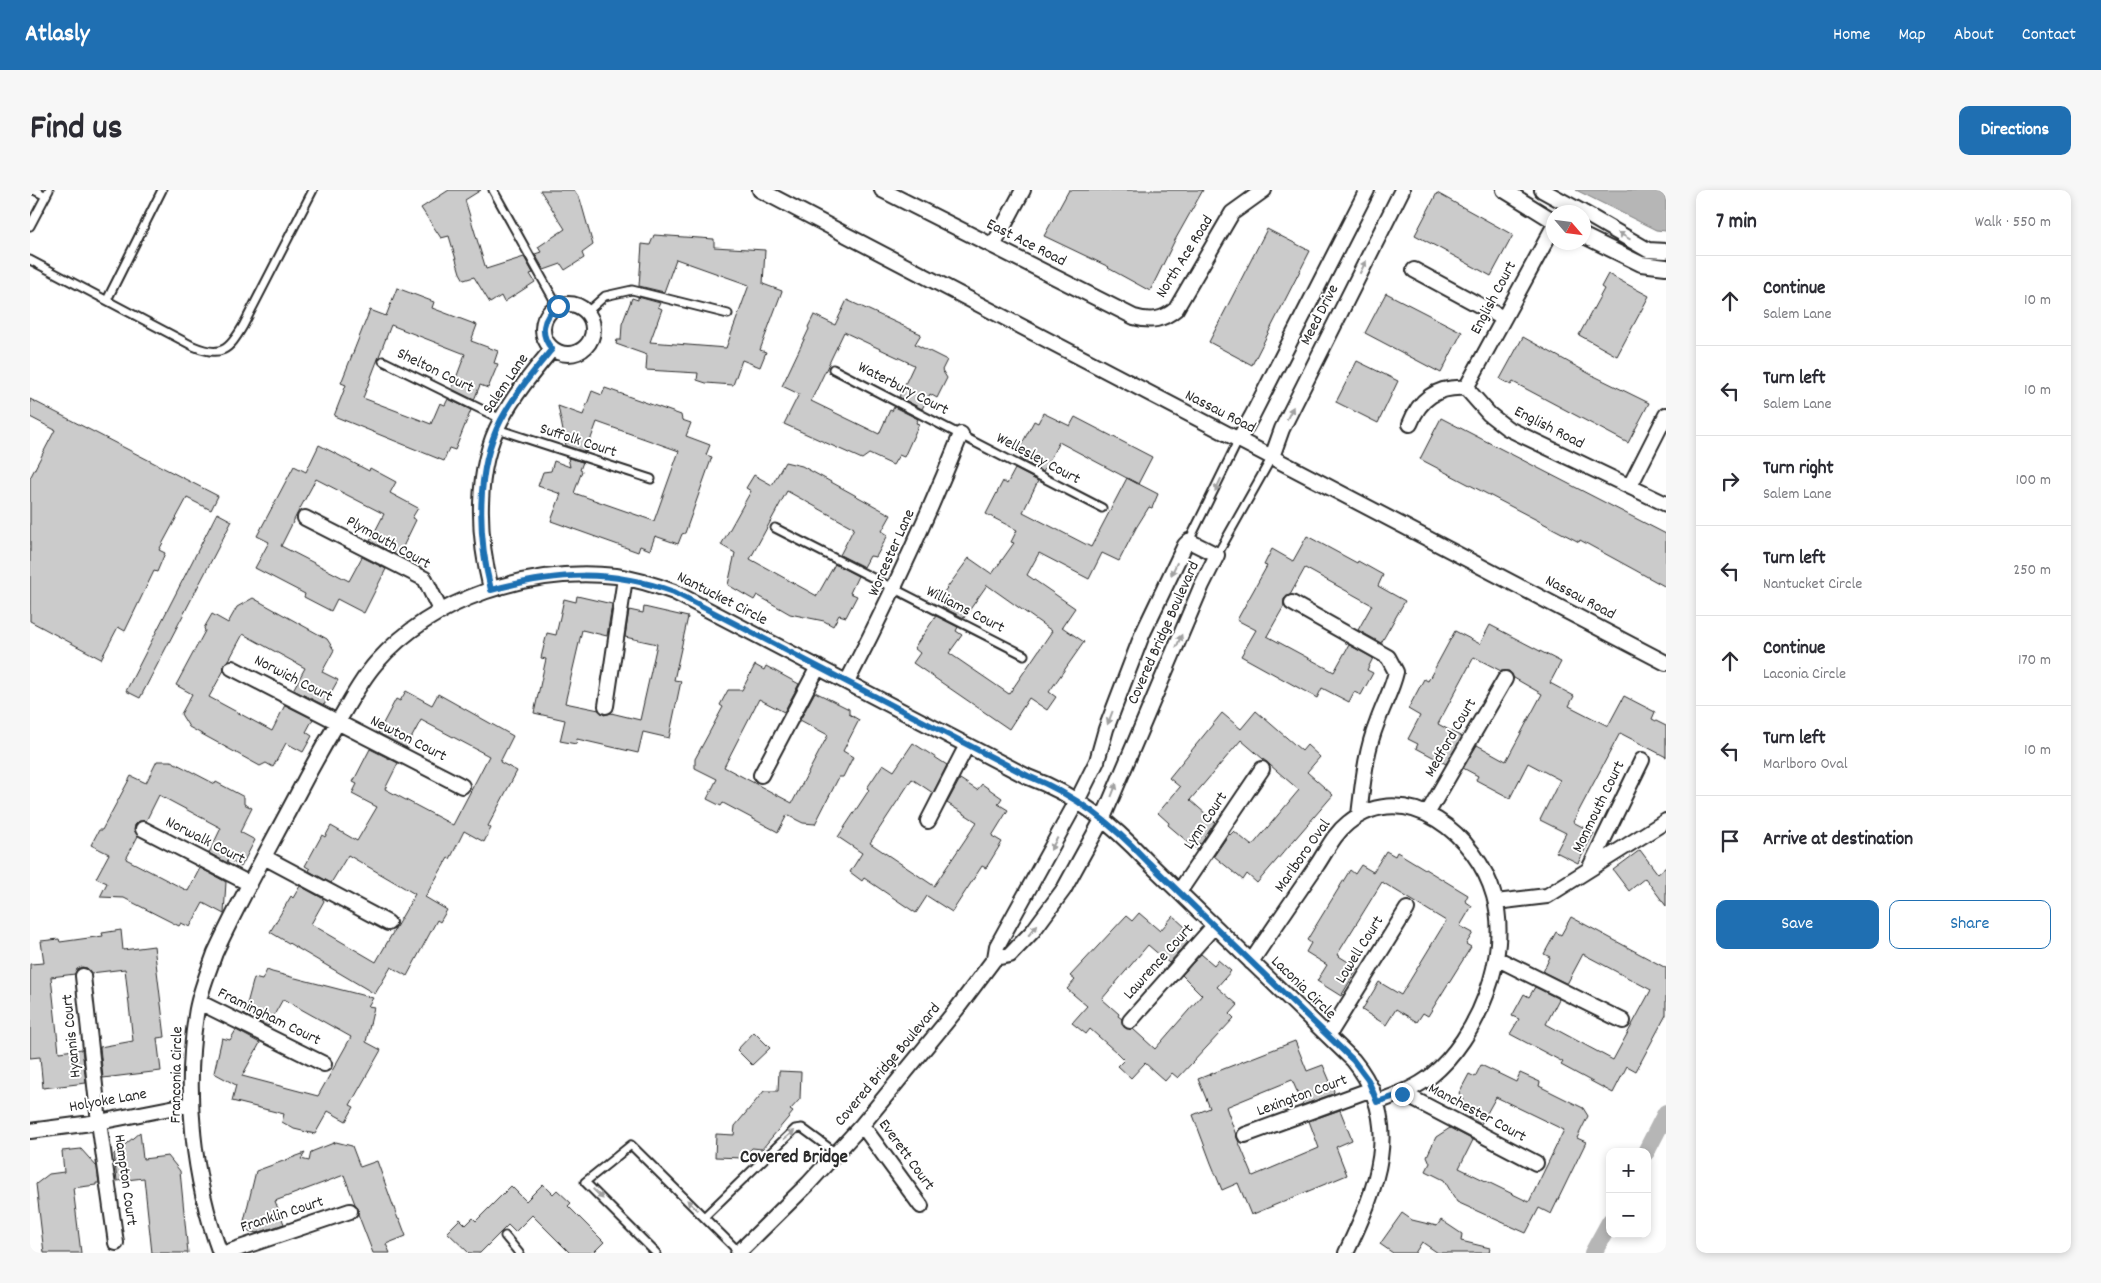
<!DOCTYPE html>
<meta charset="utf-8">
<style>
:root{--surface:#fff;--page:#f7f7f7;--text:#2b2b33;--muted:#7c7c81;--line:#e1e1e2;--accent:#1f6fb2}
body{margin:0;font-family:Dekko,sans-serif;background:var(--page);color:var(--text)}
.controls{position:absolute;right:15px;bottom:15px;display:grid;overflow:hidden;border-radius:10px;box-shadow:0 2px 8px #0003}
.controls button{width:45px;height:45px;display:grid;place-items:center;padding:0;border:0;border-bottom:1px solid var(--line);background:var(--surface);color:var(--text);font:25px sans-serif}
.compass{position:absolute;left:1516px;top:15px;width:45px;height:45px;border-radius:50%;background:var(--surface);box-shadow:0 2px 8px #0003;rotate:118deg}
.stop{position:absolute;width:15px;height:15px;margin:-11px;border:4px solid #1f6fb2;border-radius:50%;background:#fff}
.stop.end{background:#1f6fb2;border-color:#fff;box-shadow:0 1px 5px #0008}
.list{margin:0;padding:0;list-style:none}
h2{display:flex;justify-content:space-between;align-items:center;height:65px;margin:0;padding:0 20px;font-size:21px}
h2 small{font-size:16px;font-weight:400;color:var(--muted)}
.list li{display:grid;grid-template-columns:32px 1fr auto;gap:15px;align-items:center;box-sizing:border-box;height:90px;padding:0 20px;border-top:1px solid var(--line)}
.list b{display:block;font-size:19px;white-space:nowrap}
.list p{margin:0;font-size:16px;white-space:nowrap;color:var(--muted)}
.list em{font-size:16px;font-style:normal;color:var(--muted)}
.actions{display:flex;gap:10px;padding:15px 20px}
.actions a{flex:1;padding:11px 0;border:1px solid var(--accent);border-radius:10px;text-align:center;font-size:18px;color:var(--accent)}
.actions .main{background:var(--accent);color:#fff}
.icon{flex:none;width:28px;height:28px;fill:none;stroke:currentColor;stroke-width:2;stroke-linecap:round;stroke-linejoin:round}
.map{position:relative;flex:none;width:1636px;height:1063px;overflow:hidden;border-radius:10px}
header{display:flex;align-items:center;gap:30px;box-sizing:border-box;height:70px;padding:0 25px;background:var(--accent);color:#fff}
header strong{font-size:24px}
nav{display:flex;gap:28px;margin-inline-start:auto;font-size:18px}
.intro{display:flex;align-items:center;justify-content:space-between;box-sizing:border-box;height:120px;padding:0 30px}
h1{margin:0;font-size:35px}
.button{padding:12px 22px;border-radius:10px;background:var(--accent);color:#fff;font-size:18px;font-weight:700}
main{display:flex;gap:30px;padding:0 30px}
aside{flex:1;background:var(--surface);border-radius:10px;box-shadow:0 2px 8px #0003}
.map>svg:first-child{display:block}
.water{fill:#b6b6b6;stroke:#7e7e7e}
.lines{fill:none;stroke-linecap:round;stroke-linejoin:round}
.canal{stroke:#b6b6b6;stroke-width:18}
.building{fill:#cbcbcb;stroke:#2b2b2b}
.service-casing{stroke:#2b2b2b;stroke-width:11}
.minor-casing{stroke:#2b2b2b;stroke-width:18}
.service{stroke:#fff;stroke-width:7}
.minor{stroke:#fff;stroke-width:14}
.oneway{fill:#a0a0a0}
.route{stroke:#1f6fb2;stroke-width:6}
.labels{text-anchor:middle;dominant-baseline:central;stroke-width:4;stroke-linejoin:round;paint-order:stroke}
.street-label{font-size:16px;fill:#2b2b2b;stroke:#fff}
.quarter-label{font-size:19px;font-weight:bold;fill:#2b2b2b;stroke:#fff}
</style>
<header>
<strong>Atlasly</strong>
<nav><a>Home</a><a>Map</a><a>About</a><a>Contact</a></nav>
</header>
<div class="intro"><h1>Find us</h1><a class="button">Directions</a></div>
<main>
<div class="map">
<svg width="1636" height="1063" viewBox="0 0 1636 1063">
<rect width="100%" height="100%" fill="#fff"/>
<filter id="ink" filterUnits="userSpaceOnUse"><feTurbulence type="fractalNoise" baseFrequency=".02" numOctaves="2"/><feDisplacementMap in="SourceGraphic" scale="10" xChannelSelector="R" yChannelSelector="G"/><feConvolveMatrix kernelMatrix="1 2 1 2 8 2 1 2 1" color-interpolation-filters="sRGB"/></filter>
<g filter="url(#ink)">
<path class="water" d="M1546 0H1636V41L1626 40Z"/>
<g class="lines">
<path class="canal" d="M1616 962 1636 923
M1563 1063 1580 1032"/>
</g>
<path class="building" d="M419 0H451L435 10 456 79 494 67 503 83 500 84 505 92 474 112 471 106 460 113 444 87 434 90 430 83 419 46 411 48 391 18Z
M510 0H544L550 9 563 55 552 63 554 68 535 80 531 74 514 80 505 64 511 62 508 57 535 39Z
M1039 0H1173L1145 50 1120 101 1078 78 1079 77 1014 46Z
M1407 3 1483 45 1461 86 1385 45Z
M1237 39 1280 61 1222 175 1179 152Z
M624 45 684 49V57L735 60 733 94 752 101 730 160 736 162 730 177 712 170 703 195 676 193 667 190 668 183 616 180 617 165 586 154 587 150H591L592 134 602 108 608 110V107L630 113 628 117 632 119 620 152 696 158 719 95 646 69 634 102 609 96 612 54 620 55Z
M1578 84 1619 106 1587 166 1549 145 1574 99 1571 97Z
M367 98 404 112 402 118 447 135 441 151 468 161 464 173 468 174 458 198 450 195 444 210 422 199 435 164 361 135 333 208 401 234 410 213 415 215 418 209 441 220 425 260 419 258 414 271 304 226 316 195 311 193 340 120 356 126Z
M1356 103 1432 142 1411 183 1335 143Z
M817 110 891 144 885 154 917 170 912 180 917 188 907 208 900 204 892 219 869 207 884 175 814 142 781 211 849 244 860 220 862 221 864 217 888 229 886 233 889 234 874 267 869 265 863 275 839 264 832 269 754 234 769 204 752 196 779 139 778 137 784 125 805 135Z
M1493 147 1560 184 1619 213 1598 253 1483 192 1481 195 1470 189Z
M1327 171 1368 191 1348 233 1306 212Z
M575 198 651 225 652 230 661 233 656 246 680 255 676 265 682 267 655 343 652 344 648 354 625 346 620 360 610 356 608 362 521 331 531 304 508 296 513 282 521 281 524 271 540 277 538 268 553 272 550 280 552 281 544 303 624 331 649 261 567 232 556 262 536 256 528 216 553 225 562 201 572 205Z
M0 209 188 306 181 320 157 308 129 360 135 363 127 382 124 381 95 441 88 437 71 469 0 431V288L25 240 0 227Z
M1013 223 1040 236 1045 227 1122 267 1108 294 1029 252 1013 282 990 269 992 265 987 263 1004 231 1008 233Z
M1411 228 1636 344V397L1550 350 1549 352 1390 269Z
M289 255 339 281 340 278 366 292 360 303 388 318 382 328 386 330 370 363 366 361 364 364 340 351 354 324 286 289 267 324 251 356 319 391 332 367 356 379 334 423 307 409 301 421 274 407 275 404 225 378 239 352 227 346 264 276 276 282Z
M755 272 772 276 861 325 852 341 858 345 846 367 840 366 834 377 810 365 824 338 757 301 720 369 787 406 805 374 828 386 820 403 827 406 816 427 809 425 803 436 794 431 760 424 727 405 724 410 698 395 705 363 691 355 721 301 716 298 724 285 742 295Z
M985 279 1008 291 993 322 1061 357 1097 288 1128 304 1122 318 1119 317 1106 338 1089 371 1072 363 1059 389 1009 363 997 385 1045 418 1032 437 1054 452 1019 502 1026 507 1017 520 999 508 979 539 883 473 890 463 884 458 906 426 928 437 926 441 932 445 919 463 979 504 1022 441 957 395 934 428 912 417 917 410 911 406 939 368 962 384 984 353 981 352 987 340 956 324 973 291 977 294Z
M187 323 202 331 110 508 96 501Z
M1277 346 1327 373 1328 371 1353 385 1348 396 1375 411 1351 453 1328 440 1342 415 1275 378 1260 405 1254 409V416L1237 446 1304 482 1319 455 1343 468 1337 480 1343 483 1331 505 1324 502 1319 512 1292 498 1287 508 1211 466 1226 440 1207 430 1237 376 1234 375 1242 359 1263 371Z
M547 406 582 414 577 446 552 440 535 513 569 520 574 525 581 523 610 530 627 454 595 447 599 420 613 423 614 417 658 427 644 490 651 491 639 548 613 542 608 563 547 549 546 554 530 551 535 530 504 523 516 469 511 468 517 443 526 445 534 409 546 412Z
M223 408 297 449 304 460 292 482 308 490 294 515 263 500 275 478 213 444 199 470 194 474V480L179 507 242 541 255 515 283 529 276 542 282 546 273 562 256 553 243 577 236 573 230 576 159 537 151 524 162 504 146 495 175 441 174 438 182 424 198 433 207 417Z
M1460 435 1531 472 1520 493 1544 506 1539 516 1578 536 1594 506 1625 522 1622 529 1636 536V567L1590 543 1543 632 1564 643 1548 673 1526 662 1536 643 1510 630 1530 590 1498 573 1480 608 1446 590 1448 586 1433 578 1447 555 1476 571 1512 504 1484 488 1479 481H1471L1444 467 1408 534 1432 547 1416 574 1386 558 1388 554 1378 549 1390 526 1378 519 1394 489 1398 491 1425 441 1450 454Z
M725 475 734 480 736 476 769 494 754 522 729 509 694 577 762 613 798 545 770 530 785 502 819 519V524L829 530 813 561 823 567 813 587H809L785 634 773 633 757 625 748 642 693 613 691 616 677 609 687 589 665 578V569L693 517 690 515 698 500H712Z
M376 501 402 515 408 504 483 546 470 572 487 581 458 636 461 638 454 652 434 641 420 669 418 668 395 707 417 720 410 732 407 730 377 786 361 777 345 804 240 742 261 706 263 708 270 696 292 708 294 711 281 734 346 772 385 704 318 665 301 693 279 681 280 679 275 676 292 645 295 647 301 636 327 651 347 617 322 604 327 594 323 592 340 559 368 573 355 599 423 635 459 566 391 530 376 558 348 543 366 509 370 511Z
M1226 521 1272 561 1277 555 1290 567 1277 582 1303 605 1227 693 1217 684 1213 690 1184 666 1199 644 1200 645 1204 641 1222 656 1269 600 1211 550 1160 610 1185 632 1171 654 1169 653 1165 658 1138 635 1139 633 1128 623 1150 597 1139 588 1192 523 1211 539Z
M883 553 917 575 903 603 882 589 840 653 904 696 947 632 917 613 930 589 947 600 952 594 972 608 968 614 978 620 962 646 972 652 956 678 952 676 922 722 897 706 886 723 834 688 832 691 820 682 832 663 808 647 839 600 837 598 853 574 864 581Z
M127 571H141L185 594 186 592 214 607V614L222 618 210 642 225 650 211 677 198 669 197 673 179 663 191 638 129 605 116 631H109L105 635 104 640 108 646 96 669 158 701 170 678 196 692 194 724 173 713 160 737 151 733 149 736 94 708 70 707 77 693 66 688 79 664 61 655 69 640H72L101 586 116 593Z
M1610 660 1628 684 1636 677V716L1615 688 1599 701 1583 680Z
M1356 661 1365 666 1367 662 1438 705 1435 711 1442 716 1430 736 1443 743 1436 754 1441 757 1398 826 1393 823 1387 832 1366 819 1356 835 1332 820 1349 792 1371 805 1416 731 1352 692 1307 765 1328 778 1311 806 1287 791 1297 775 1276 762 1281 753 1277 750 1320 680 1325 684 1331 675 1343 682Z
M1109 723 1130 741 1143 726 1155 737 1150 743 1158 752 1139 773 1118 755 1072 809 1089 824 1088 826 1092 829 1094 837 1103 839 1125 859 1172 805 1152 785 1171 764 1184 775 1188 770 1201 781 1187 797 1208 815 1200 824 1204 828 1148 888 1142 883 1135 891 1115 873 1101 888 1088 876 1094 870 1086 862 1060 839 1056 844 1042 833 1057 816 1037 799 1045 790 1040 786 1096 726 1102 731Z
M1541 727 1636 778V825L1606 881 1597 876 1583 903 1531 875 1533 872 1480 844 1489 829 1482 826 1494 804 1499 807 1505 797 1529 809 1516 834 1583 870 1621 800 1553 764 1537 794 1513 782 1520 767 1514 764 1526 742 1531 745Z
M91 740 93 760 124 756 135 847 127 848 131 881 73 888 70 857 103 851 95 779 61 783 57 778 52 777 47 779 45 784 21 787 29 862 52 859 56 893 13 898 10 867 0 868V774L14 773 11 751 29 749 30 752 73 746 72 743Z
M237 780 242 782 343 808 338 816 344 817 336 852 351 860 320 915 324 917 316 931 298 921 285 944 264 939 252 932 254 924 202 911 206 895 184 883 192 848 200 850 206 840 230 853 212 886 288 906 321 847 253 809 238 836 214 825 224 788 232 790Z
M724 842 740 858 722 875 707 860Z
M1265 851 1277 881 1293 875 1304 901 1303 904 1273 915 1262 890 1196 917 1207 948 1223 986 1289 958 1279 931 1310 920 1322 950 1306 957 1317 985 1221 1025 1208 993 1192 1000 1181 973 1163 925 1180 918 1168 889Z
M1451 875 1486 892 1490 883 1510 892 1509 896 1553 918 1558 926 1547 948 1556 952 1521 1024 1509 1018 1496 1043 1427 1012 1414 990 1396 981 1400 973 1397 966 1406 947 1420 938 1443 950 1429 978 1499 1012 1534 940 1466 907 1451 934 1438 928 1442 925 1429 919 1433 910 1429 903 1439 884 1445 887Z
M749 881 771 882 770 909 760 920 763 922 732 959 722 958 713 968 685 967 686 944 704 945 705 936 734 901H748Z
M110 942 113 969 138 966 150 981 158 1063H122L114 988 87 991 84 964Z
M306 952 322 956 330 977 347 971 368 1029 370 1030 376 1046 356 1054 360 1063H343L328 1024V1018L325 1014 314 985 245 1011 254 1034 227 1043 218 1041 214 1031 226 981 275 963 271 969 279 971 281 962Z
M51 959 67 977 69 993H66V995L43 998 51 1063H14L6 994 19 984 34 982 32 961Z
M513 994 523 1004 527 1000 541 1013 538 1016 574 1052 563 1063H540L502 1025 485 1042 478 1035 450 1063H439L417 1042 430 1029 436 1035 443 1028 446 1031 481 996 496 1011Z
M1372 1023 1382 1030 1407 1036 1411 1030 1432 1044 1431 1051 1460 1058 1459 1063H1408L1392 1052 1385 1063H1363L1350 1054Z"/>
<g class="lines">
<defs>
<path id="service" d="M4 0 16 6
M463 0 528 117
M0 36 19 0
M0 70 163 156C191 168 199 160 213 136L283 0
M77 110 132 0
M556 123 575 106 602 100 698 124
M353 171 471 229
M803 179 1072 318
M467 239 621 289
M745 338 994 465
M1159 351 1208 251
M1187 365 1242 267
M674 1027 765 939 772 938 806 963
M475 1046 489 1063
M626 1063 555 992 601 955 709 1062"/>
<path id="minor" d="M730 0 1636 473
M852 0 1104 127C1121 132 1133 130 1146 119L1202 23 1234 0
M1474 0 1524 31
M1512 0 1552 22
M1554 23 1618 60 1636 61
M1554 46 1611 74 1636 77
M963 56 993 0
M1384 80 1473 128
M513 139a25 25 0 1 1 50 0a25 25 0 1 1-50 0Z
M1436 198 1524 36
M1380 234C1390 208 1408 196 1436 198L1459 224 1477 238 1636 314
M1208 251 1222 226 1337 0
M1242 267 1252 239 1372 0
M1600 296 1636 225
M275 328 395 389 411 422
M461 399C448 347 444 280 471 230 484 205 504 181 522 159
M1262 413 1358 467 1366 482C1362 500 1353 515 1347 533 1335 563 1333 594 1329 625
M202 478 432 596
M817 492C859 411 897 329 931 244
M576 516 595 388
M731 585 788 477
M1397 624 1475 489
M898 631 937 555
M113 639 220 694
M234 667 358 733
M1559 679 1612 570
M1149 702 1232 579
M1466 712 1517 706 1636 631
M1466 768 1593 831
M1221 772C1243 739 1265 707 1287 675 1297 660 1304 644 1318 633 1377 586 1448 647 1464 706 1481 765 1448 848 1401 886 1385 899 1366 905 1347 912
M53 786 69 932 86 1053
M169 812 294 874
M1100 831 1184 736
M1298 846 1377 719
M1372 903 1506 973
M832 935 891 1016
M0 941 69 932 161 914
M1215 945 1342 899
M190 1063C163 988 154 904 166 825 169 803 178 783 185 763 210 709 239 658 267 605 280 580 294 555 309 530 321 510 331 490 346 473 404 407 500 377 586 386 606 389 625 395 644 402L998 587C1047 605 1082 634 1117 671L1323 870C1375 933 1346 999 1316 1063
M195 1063 320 1021
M708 1063 778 994 832 935 926 820 965 768 967 756 1047 611 1067 571 1076 539 1112 445 1155 355 1159 351 1187 365 1172 395 1073 628 1034 699 1003 741 980 765 965 768"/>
</defs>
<use href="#service" class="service-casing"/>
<use href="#minor" class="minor-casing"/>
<use href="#service" class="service"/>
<use href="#minor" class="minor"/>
</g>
<defs><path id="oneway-solid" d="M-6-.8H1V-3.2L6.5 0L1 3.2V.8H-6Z" transform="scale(1.25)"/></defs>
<g class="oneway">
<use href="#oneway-solid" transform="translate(1594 46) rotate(-151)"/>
<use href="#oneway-solid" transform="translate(1333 77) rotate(-63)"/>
<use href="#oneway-solid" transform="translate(1260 223) rotate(-63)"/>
<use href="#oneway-solid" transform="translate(1188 295) rotate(115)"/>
<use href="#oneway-solid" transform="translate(1144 379) rotate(115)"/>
<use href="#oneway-solid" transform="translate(1149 451) rotate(-67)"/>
<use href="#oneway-solid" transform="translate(1080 528) rotate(111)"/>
<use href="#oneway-solid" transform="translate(1084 600) rotate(-69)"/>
<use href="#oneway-solid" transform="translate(1024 654) rotate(119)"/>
<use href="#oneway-solid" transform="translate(1003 740) rotate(-50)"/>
<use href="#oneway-solid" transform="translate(759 945) rotate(-39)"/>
<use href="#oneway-solid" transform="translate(568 1004) rotate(45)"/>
<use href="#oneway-solid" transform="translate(662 1015) rotate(-135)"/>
</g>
</g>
<g class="lines" filter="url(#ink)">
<path class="route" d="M528 116C512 128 509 144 522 159 504 181 484 205 471 230 445 280 448 347 461 400 527 382 579 379 644 402L998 586C1046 605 1082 634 1117 671L1323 870 1338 890 1347 912 1372 904"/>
</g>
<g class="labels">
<g class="street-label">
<text transform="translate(996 53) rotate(27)">East Ace Road</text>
<text transform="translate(1155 67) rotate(-58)">North Ace Road</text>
<text transform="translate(1464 108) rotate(-62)">English Court</text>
<text transform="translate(1290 125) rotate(-63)">Meed Drive</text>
<text transform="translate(405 181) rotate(26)">Shelton Court</text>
<text transform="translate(476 194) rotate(-56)">Salem Lane</text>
<text transform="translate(873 199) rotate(27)">Waterbury Court</text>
<text transform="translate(1190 222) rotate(27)">Nassau Road</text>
<text transform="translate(1519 238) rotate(27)">English Road</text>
<text transform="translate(548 251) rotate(18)">Suffolk Court</text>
<text transform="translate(1008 269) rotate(28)">Wellesley Court</text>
<text transform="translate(358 353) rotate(29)">Plymouth Court</text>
<text transform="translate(862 363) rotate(-66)">Worcester Lane</text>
<text transform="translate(1550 408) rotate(28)">Nassau Road</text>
<text transform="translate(692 409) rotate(27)">Nantucket Circle</text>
<text transform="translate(935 420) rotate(27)">Williams Court</text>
<text transform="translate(1134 443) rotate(-66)">Covered Bridge Boulevard</text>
<text transform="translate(263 489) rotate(27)">Norwich Court</text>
<text transform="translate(1421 548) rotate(-60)">Medford Court</text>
<text transform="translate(378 549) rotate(27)">Newton Court</text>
<text transform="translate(1569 617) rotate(-64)">Monmouth Court</text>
<text transform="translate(1176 631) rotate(-56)">Lynn Court</text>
<text transform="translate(175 651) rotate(27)">Norwalk Court</text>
<text transform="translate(1273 666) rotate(-55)">Marlboro Oval</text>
<text transform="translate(1330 760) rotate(-58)">Lowell Court</text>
<text transform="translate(1129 772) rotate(-48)">Lawrence Court</text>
<text transform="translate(1273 798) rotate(44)">Laconia Circle</text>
<text transform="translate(239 827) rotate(26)">Framingham Court</text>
<text transform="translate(42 846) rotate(-96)">Hyannis Court</text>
<text transform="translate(858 875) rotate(-50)">Covered Bridge Boulevard</text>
<text transform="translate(147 885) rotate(-89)">Franconia Circle</text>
<text transform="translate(1272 906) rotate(-20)">Lexington Court</text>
<text transform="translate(78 911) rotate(-10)">Holyoke Lane</text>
<text transform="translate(1447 923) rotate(28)">Manchester Court</text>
<text transform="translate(876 965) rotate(54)">Everett Court</text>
<text transform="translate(95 990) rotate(82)">Hampton Court</text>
<text transform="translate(252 1025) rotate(-18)">Franklin Court</text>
</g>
<g class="quarter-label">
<text x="764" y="968">Covered Bridge</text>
</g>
</g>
</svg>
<div class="controls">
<button>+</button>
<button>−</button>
</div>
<svg class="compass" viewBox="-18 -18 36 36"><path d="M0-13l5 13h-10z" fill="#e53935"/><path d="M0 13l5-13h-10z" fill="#7c7c81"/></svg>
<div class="stop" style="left:528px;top:116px"></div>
<div class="stop end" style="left:1372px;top:904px"></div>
</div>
<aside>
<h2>7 min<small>Walk · 550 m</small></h2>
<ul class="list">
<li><svg class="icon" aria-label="ahead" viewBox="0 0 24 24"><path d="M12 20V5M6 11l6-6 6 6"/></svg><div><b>Continue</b><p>Salem Lane</p></div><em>10 m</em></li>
<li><svg class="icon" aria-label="left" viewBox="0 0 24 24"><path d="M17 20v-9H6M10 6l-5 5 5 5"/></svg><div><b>Turn left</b><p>Salem Lane</p></div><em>10 m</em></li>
<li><svg class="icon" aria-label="right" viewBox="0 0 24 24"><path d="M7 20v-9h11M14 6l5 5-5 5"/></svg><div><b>Turn right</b><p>Salem Lane</p></div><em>100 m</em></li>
<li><svg class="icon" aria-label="left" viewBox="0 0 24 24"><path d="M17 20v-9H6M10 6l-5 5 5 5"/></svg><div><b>Turn left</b><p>Nantucket Circle</p></div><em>250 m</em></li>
<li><svg class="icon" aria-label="ahead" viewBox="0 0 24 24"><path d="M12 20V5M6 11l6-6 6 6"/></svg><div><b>Continue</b><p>Laconia Circle</p></div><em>170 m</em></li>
<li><svg class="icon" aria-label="left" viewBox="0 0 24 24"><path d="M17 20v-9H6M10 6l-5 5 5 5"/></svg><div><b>Turn left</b><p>Marlboro Oval</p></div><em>10 m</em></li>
<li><svg class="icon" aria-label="arrive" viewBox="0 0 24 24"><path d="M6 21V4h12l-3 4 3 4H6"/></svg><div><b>Arrive at destination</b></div></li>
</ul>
<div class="actions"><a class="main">Save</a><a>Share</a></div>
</aside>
</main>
